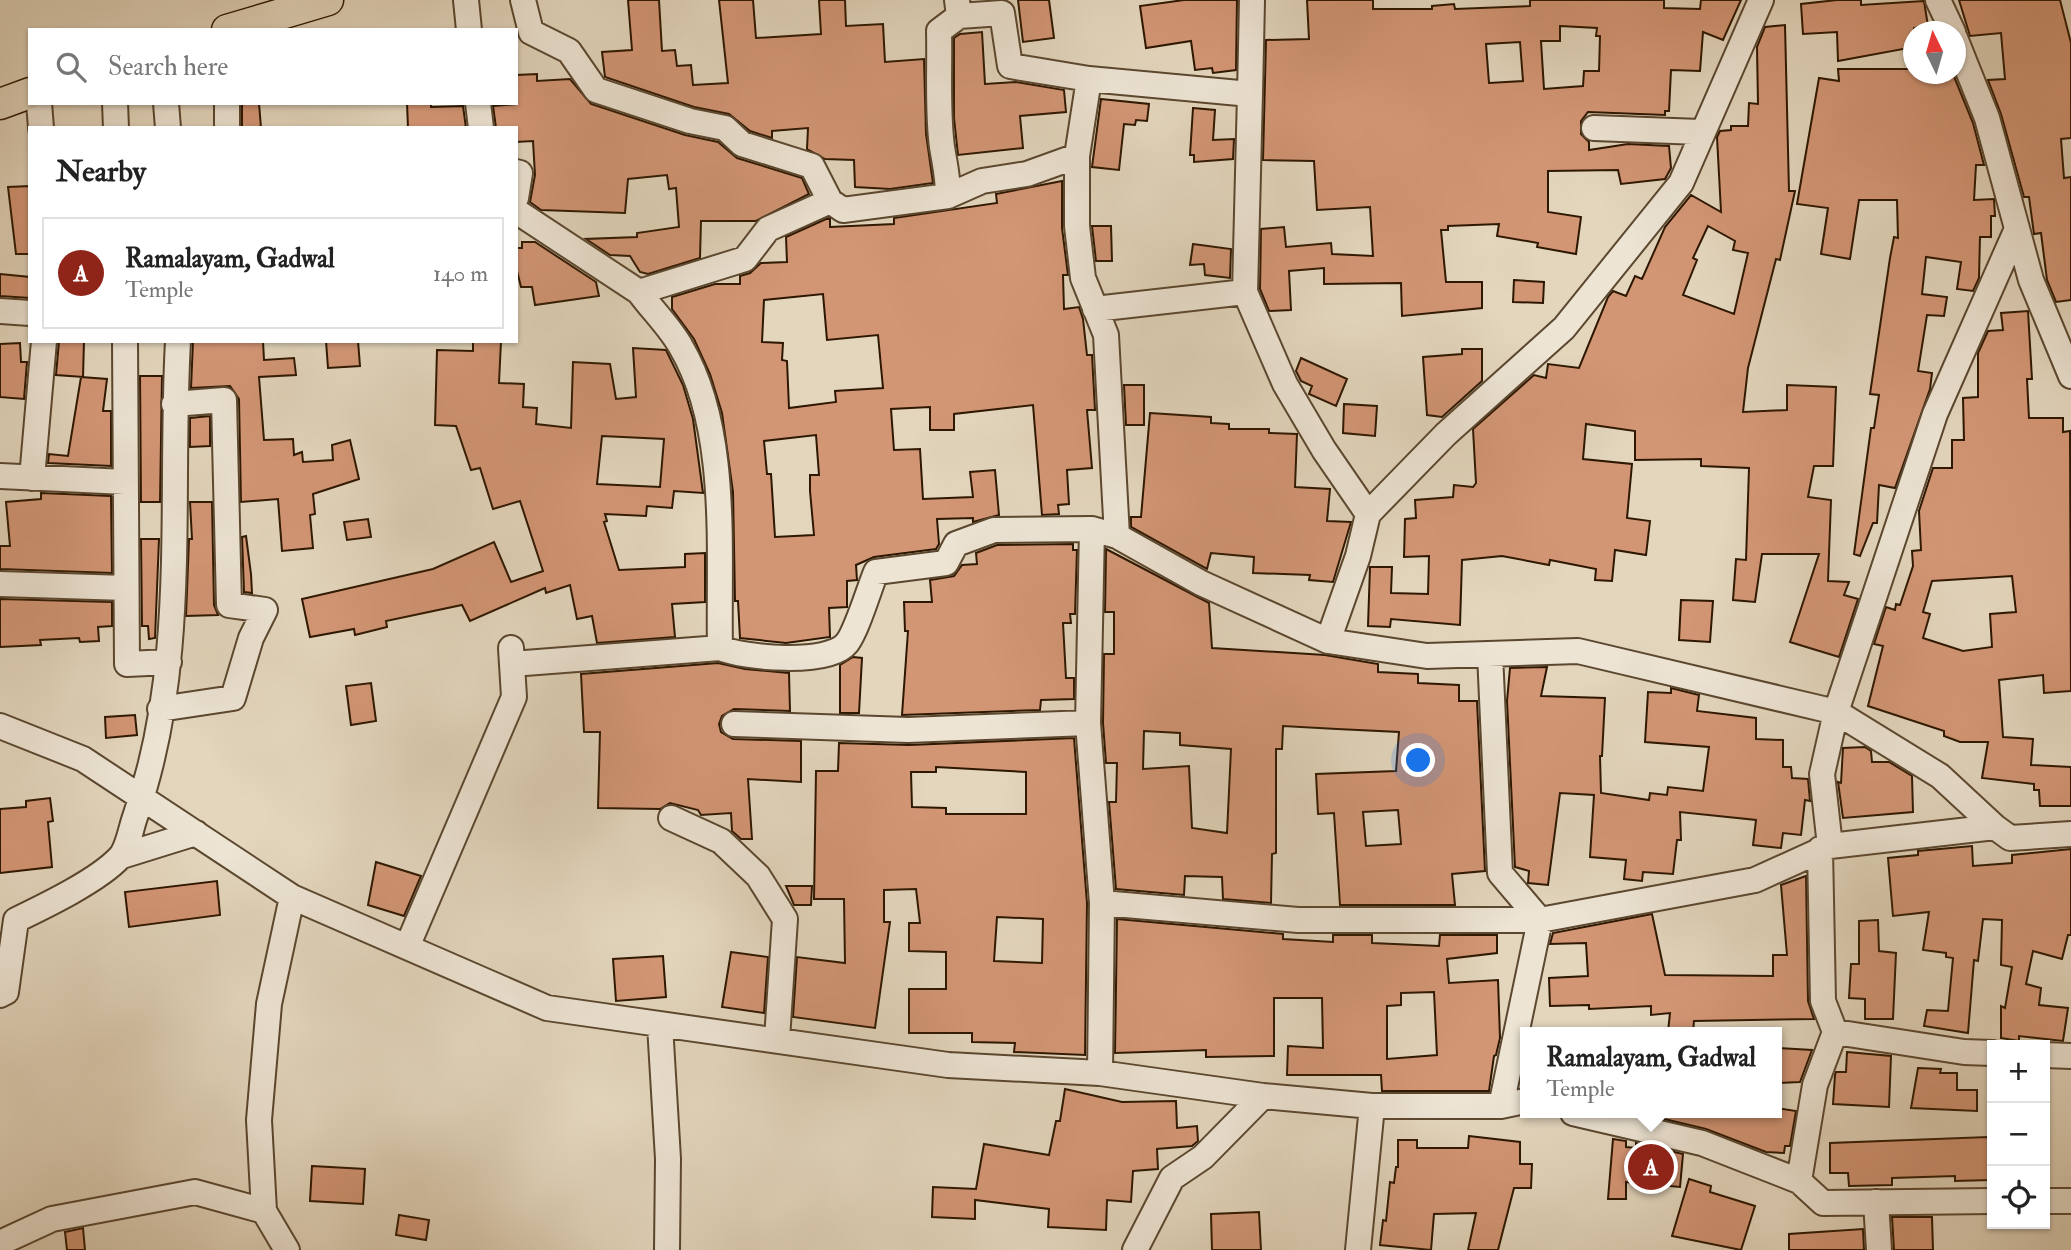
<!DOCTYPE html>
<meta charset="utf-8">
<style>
:root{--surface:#fff;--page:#f6f6f6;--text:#222;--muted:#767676;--line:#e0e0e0;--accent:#8f2418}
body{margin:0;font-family:"IM FELL Double Pica",serif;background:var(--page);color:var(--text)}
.controls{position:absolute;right:21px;bottom:21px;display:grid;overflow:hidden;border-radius:0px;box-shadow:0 2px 5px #0004}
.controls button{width:63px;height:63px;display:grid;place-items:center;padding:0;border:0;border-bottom:2px solid var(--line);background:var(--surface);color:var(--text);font:35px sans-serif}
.compass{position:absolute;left:1903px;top:21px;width:63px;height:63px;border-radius:50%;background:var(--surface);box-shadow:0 2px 5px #0004;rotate:355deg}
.you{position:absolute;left:1419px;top:761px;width:24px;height:24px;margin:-18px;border:5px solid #fff;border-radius:50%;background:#1a73e8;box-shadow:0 0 0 10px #1a73e833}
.badge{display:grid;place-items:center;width:46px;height:46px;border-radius:50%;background:var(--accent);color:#fff;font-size:23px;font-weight:700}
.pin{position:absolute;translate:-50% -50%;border:4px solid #fff;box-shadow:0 2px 7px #0006}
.popup{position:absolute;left:1520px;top:1027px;width:262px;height:91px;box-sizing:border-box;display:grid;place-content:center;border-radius:0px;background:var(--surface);filter:drop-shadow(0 2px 5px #0005);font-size:23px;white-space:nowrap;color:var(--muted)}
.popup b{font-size:26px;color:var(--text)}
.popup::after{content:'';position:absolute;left:50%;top:100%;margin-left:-14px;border:14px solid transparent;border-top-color:var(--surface)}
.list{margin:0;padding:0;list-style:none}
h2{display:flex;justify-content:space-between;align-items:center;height:91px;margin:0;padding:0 28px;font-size:30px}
h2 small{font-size:23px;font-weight:400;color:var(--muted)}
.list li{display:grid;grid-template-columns:46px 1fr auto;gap:21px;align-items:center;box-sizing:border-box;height:112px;margin:0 14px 14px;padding:0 14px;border:2px solid var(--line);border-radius:0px}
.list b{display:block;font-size:26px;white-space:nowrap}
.list p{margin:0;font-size:23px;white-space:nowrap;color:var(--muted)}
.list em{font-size:23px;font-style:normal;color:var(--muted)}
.icon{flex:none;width:38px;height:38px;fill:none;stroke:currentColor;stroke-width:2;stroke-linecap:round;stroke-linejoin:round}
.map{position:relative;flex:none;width:2071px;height:1250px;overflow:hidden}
.search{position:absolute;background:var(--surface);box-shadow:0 2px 5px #0004;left:28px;top:28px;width:490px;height:77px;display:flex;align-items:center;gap:18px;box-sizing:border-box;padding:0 24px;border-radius:0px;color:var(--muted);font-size:26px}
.panel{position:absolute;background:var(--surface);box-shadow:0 2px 5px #0004;left:28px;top:126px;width:490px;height:217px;border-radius:0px}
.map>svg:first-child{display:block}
.building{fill:#d39675;stroke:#2e1700;stroke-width:2;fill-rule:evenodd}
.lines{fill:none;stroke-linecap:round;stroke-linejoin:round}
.minor-casing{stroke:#5b472f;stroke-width:28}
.major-casing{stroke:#2e1700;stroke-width:33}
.minor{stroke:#ede4d4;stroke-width:24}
.major{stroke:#e3d6bd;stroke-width:30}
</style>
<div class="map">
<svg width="2071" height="1250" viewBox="0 0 2071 1250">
<rect width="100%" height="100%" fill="#e3d6bd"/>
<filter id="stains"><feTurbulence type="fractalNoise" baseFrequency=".00286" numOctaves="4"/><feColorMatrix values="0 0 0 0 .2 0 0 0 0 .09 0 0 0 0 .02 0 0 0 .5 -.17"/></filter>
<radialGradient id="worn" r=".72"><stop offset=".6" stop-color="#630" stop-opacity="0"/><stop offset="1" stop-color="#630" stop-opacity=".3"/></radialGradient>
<path class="building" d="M628 0H659L662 51 675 50 677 66 691 65 693 85 728 83 719 0H753L756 38 821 34 819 0H845L846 26 883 24 885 62 924 59 926 134 933 183 890 189 855 187 854 160 825 159 807 149 808 128 772 131V138L750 131 729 114 694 107 605 77 602 52 632 50Z
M1018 0H1049L1054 38 1023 42Z
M1184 0H1237L1236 70 1213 73 1212 68 1195 70 1191 41 1146 48 1140 6Z
M1307 0H1373V9H1432V6L1454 4 1455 9 1530 6V0H1664V8L1700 9 1701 0H1741L1723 40 1703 32 1700 71 1671 70 1669 111H1665V115L1588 112 1581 121V134L1589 142V150L1628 144 1669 146 1671 168 1665 179 1621 184 1618 170 1548 171V212L1581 217 1576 254 1537 247 1538 243 1497 236 1499 224 1448 226V230H1441L1446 282H1482V308L1402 316 1401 283 1324 284V268L1289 271 1291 310 1269 311 1260 289 1261 229 1284 227 1286 247 1331 243 1332 254 1373 256 1370 207 1317 210 1314 161 1263 160 1266 40 1309 39ZM1560 26 1597 28 1596 36H1600L1599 71H1584L1583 86 1544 89 1541 41H1560ZM1520 42 1523 81 1489 83 1486 44Z
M1837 0H1861V5L1924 1 1928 26 1914 28V47L1838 61 1837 32 1803 34 1801 4Z
M1959 0H2060L2071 43V138L2061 139 2064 178 2071 177V300L2056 302 2047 280 2041 233 2034 234 2029 197H2024L2001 114 1988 80 2005 79 2001 33 1970 36Z
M1785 25 1789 191H1795L1780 260 1776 259 1748 368 1743 412 1787 410V385L1836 387 1833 466H1814L1808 497 1831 500 1828 581 1849 582 1844 595 1858 599 1839 657 1790 642 1819 554H1762L1755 602 1733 600 1736 559 1746 560 1749 468 1701 466V459L1635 460V431L1586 424 1583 459 1632 464 1627 518 1650 521 1646 555 1615 550 1612 581 1595 580 1596 569 1550 560 1549 565 1502 556 1462 560 1460 625 1391 619 1390 627 1368 626 1370 567H1392L1391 593 1428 594 1429 556 1404 557 1405 519 1416 518 1415 500 1453 497 1454 485 1473 487 1476 483 1473 429 1534 375 1546 378 1548 364 1579 368 1608 297 1613 291 1626 296 1635 276 1642 279 1665 227 1691 195 1721 212 1717 137 1720 131 1731 130V126H1748L1749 103 1758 104 1757 47 1765 27ZM1708 226 1735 241 1733 250 1748 253 1734 314 1683 295 1697 260 1693 258Z
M982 32 985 84 1016 82 1064 90 1066 112 1020 116 1023 148 958 155 954 118V38L960 34Z
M1838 69H1914V74H1953L1973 123 1984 165H1976L1974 200 1994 199 1995 216H1991V237H1980L1979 278 1973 291 1957 289 1961 262 1926 257 1922 294 1947 297 1944 316 1927 315 1918 371 1932 373 1930 389 1895 488 1879 485 1877 523H1873L1860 556 1854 554 1871 428H1874L1879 395 1870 394 1890 258 1894 237 1898 238 1897 200H1859L1850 259 1821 254 1828 208 1797 204 1819 78 1839 81Z
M537 74V81L570 79 591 104 685 135 718 142 737 158 802 178 809 194 756 221H701L700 258 648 274 640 272 630 256 610 255 586 239 637 237V233L679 227 676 188 669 189 667 175 628 179 625 213 541 210 530 202 535 175 533 141 516 142V128H496L493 106 516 104V75Z
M1101 99 1149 104 1147 121 1136 120 1135 125 1124 124 1119 170 1092 167Z
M242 103H259L261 128H242Z
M407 103H431V107L463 106 466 128H408Z
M1193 108 1215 110 1213 140 1234 139 1233 159 1194 162V155H1190Z
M1062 181V228L1068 275H1063L1064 309 1079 307 1083 319 1087 355H1092L1095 410H1087L1092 468 1067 470 1069 504 1058 505 1059 514 1042 515 1033 405 954 414V430H930V407L891 409 894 450 920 449 923 499 973 497 970 472 995 470 999 515 973 522V518L937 519 939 544 936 549 874 557 856 565 857 580 847 581V607L829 608 830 637 786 643 740 638 738 601H735L733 492 722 413 710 374 694 339 672 309V297L715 284H740V276L750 273 761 263 787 262 786 237 826 219H830V227L894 224V218L997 203 996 194ZM823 294 827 340 878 335 883 388 835 391 836 402 789 408 787 361 782 360 783 343 762 342 764 300ZM816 435 819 475H810V491L814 535 775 537 771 474H767L764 441Z
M30 186V254H16L8 187Z
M1092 226H1111L1112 261H1096Z
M522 242H535L596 282 599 296 535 305 532 287H521L516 267V248H522Z
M1193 244 1231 249 1230 278 1205 275 1204 264 1190 265Z
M0 274 30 277V298L0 296Z
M1514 280 1544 282 1543 303 1513 302Z
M2028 311 2032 379H2027L2029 418H2063V432L2070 431 2071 691 2044 693 2043 675 1999 680 2003 737 2033 739 2031 765 2071 767V806H2040L2039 790H2034V784L1982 778 1988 742H1960L1944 736V731L1868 706 1883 646 1874 644 1886 607 1895 610 1896 604 1900 605 1913 566 1912 551 1921 550 1919 511 1933 468H1952V440H1964L1963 398 1978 397V353L1988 331 2003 330 2001 313ZM2012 576 2016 612 1990 614 1992 647 1963 651 1923 638 1930 614 1923 612 1932 581Z
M59 341H84L83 377 56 375Z
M193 341H263L264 360 294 358 296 375 259 377 264 440 293 439 294 455 302 452 303 462 333 460 332 445 350 440 359 479 313 494 315 514 310 515 313 548 282 551 278 499 241 502 239 399 230 386 191 388Z
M326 341H358L360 366 328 368Z
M473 341H501L499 383 524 384 523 407 537 408 536 424 571 428 573 362 610 364 616 399 636 397 633 348 666 350 683 385 693 419 703 493 674 491 672 508 647 506 646 516 605 514 607 521 604 522 619 570 685 567V554L705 553V602L672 604 675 637 597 643 592 616 577 619 570 585 546 593 545 588 470 621 462 605 386 621 387 627 355 635 354 629 310 637 302 599 433 569 494 542 511 582 543 571 520 501 493 509 480 468 471 470 456 426 435 425 437 350 473 351ZM602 436 664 439 660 487 597 484Z
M20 343 21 362H27L24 399 0 397V344Z
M1462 349H1482V381L1442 417 1427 415 1423 357 1462 354Z
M1301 358 1347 379 1336 406 1309 394 1312 386 1301 381 1296 371Z
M140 376H162L160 502H141Z
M81 377 107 379 103 411H111V466L48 463 49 454 68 456Z
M1124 385H1144V425H1126Z
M1344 404 1377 406 1375 436 1343 433Z
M1150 413 1211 417V423L1229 424V429H1269V433L1297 434 1295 487 1330 489 1327 521 1351 522 1333 582 1309 580 1310 575 1253 573 1254 557 1211 553 1207 569 1131 527V517H1141Z
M210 416V446L190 447V418Z
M41 493 111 496 112 573 0 569V546H10L6 502 41 499Z
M190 502H212L214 605 218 615 186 616 189 539H192Z
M368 519 371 537 347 540 344 522Z
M246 536 251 574 252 593 244 592 242 537Z
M141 539H159L155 638 149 639 148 626H142Z
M1073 544V550H1077L1075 614H1070L1071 623H1063L1066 678H1074V699L1041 700 1040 710 902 715 908 631H905L904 602H932L930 580 954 576 962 565 977 564 976 553 997 545Z
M1106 549 1209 603 1212 648 1325 655 1378 664V672L1418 674V683L1459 685V701H1477L1485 871 1452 874 1455 905H1340L1334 813 1318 814 1316 774 1396 771 1399 732 1337 729 1283 726 1282 749H1276V853L1272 854 1271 903 1223 899 1222 877 1185 876 1184 895 1116 889 1109 802H1116L1117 763H1106L1103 723 1104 654H1114V612H1105ZM1144 731 1180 733V745L1231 749 1227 833 1192 828 1189 766 1143 769ZM1398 810 1401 844 1366 846 1363 812Z
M0 599 112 602V626L98 627 99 641 80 642 79 638 40 640 41 645 0 647Z
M1681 600 1713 601 1710 642 1679 640Z
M853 657 862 658 859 713H840V665Z
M718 663 745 669 789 673 790 711 734 709 722 716 719 724 721 732 733 739 801 741V782L748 779 752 839H741L732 831 731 813 701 815 698 810 670 803 660 809 598 808 600 732H584L581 674Z
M1547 667 1541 696 1605 698 1602 756H1600L1601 793 1649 800 1650 793 1667 795 1668 787 1703 791 1709 747 1645 742 1648 692 1671 693V688L1699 695 1697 711 1756 718V739L1783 740V767H1791L1792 778 1808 779 1810 801 1805 800 1801 835 1783 833 1781 848 1753 845 1756 820 1680 812 1681 840H1677L1673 874 1643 872 1642 881 1624 879 1626 860 1590 857 1594 795 1560 793 1548 885 1528 883 1529 871 1515 867 1507 701 1510 668Z
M371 683 376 721 351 725 346 686Z
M135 715 137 735 106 738 105 717Z
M1074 738 1087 903 1085 1055 1014 1052 1015 1043 972 1042V1033H909V989H946V952L909 951V923H920L916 889 884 890V922H890L875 1028 793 1017 797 957 845 963 844 899H814L816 771H838L839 743 909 745ZM936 767 1026 772V814H946V808L912 807 911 772H936ZM997 917 1043 919 1042 963 994 961Z
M1865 747 1871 751 1872 762H1889L1912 776 1913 812 1843 818 1838 782 1841 783 1843 748Z
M50 798 53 821 48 822 52 867 0 873V809L26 807V801Z
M1972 846 1973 866 2012 863V855L2071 849V935H2068L2062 959 2033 951 2026 984 2041 988 2039 1005 2068 1008 2063 1041 2019 1036V1041L2001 1038V1006L2005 1008 2012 967 2001 965 2002 920 1983 919 1978 961 1974 960 1968 1033 1924 1026 1927 1010 1948 1011 1953 958 1946 957V953L1923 950 1929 912 1893 916 1888 858 1918 855V851Z
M376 862 421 876 404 916 368 905Z
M1806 876 1808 1001 1814 1019 1694 1021 1693 1032H1668L1670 1013 1651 1015V1006L1589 1009V1005L1550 1006 1549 978 1588 976 1586 943 1550 944 1553 933 1652 914 1665 975 1773 976V955H1787L1781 885Z
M217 881 220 915 129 927 125 892Z
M786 886H812L811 905H794Z
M1117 919 1283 934V939L1333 942V935H1372V943L1439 946 1440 935H1497V953L1447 959 1449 983 1498 980 1500 1038 1496 1055 1494 1056 1489 1091H1382L1381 1075H1287L1288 1046 1323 1048 1322 998H1274V1056L1206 1057V1050L1115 1053ZM1434 992 1437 1055 1387 1059V1006L1401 1005V993Z
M1878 920 1879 951 1896 953 1893 1019H1865V999L1849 998 1851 964H1859V921Z
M731 952 768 957 764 1013 722 1007Z
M663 956 666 997 616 1001 613 959Z
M1777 1048 1812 1050 1800 1082 1777 1083Z
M1847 1052 1891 1056 1889 1107 1833 1104 1835 1075 1836 1072H1846Z
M1918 1068 1941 1069 1940 1073H1957V1090H1977V1111L1911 1108Z
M1065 1089 1122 1102 1176 1101 1177 1128 1197 1126 1198 1141 1192 1146 1157 1149 1158 1169 1133 1171 1131 1202 1107 1200 1106 1230 1048 1227 1049 1209 975 1200V1219L932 1217 933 1187 976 1189 984 1144 1049 1155 1056 1121H1060Z
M1777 1108 1796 1111 1790 1146H1785L1784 1153 1766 1152 1706 1129 1639 1113H1777Z
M1469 1136 1520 1142V1164H1532L1531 1188H1514L1498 1250H1468L1476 1213 1434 1214 1431 1250 1380 1245 1383 1220 1386 1221 1390 1182 1394 1183 1396 1167H1398V1140H1417V1148H1468Z
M1988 1137 1990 1180 1955 1181V1176L1892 1178V1185L1849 1186 1848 1173H1830V1143Z
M1613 1139 1626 1141V1147L1636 1148V1143L1683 1154 1680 1187 1626 1182V1199H1608Z
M312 1166 365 1169 363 1204 310 1201Z
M1689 1179 1711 1186 1710 1192 1755 1206 1741 1250 1672 1236Z
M1259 1212 1261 1250H1212L1211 1214Z
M399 1215 429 1220 426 1240 396 1235Z
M1892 1217H1932L1933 1250H1894Z
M83 1228 85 1250H67L65 1232Z
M1863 1229 1864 1250H1789V1234Z"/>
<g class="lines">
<defs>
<path id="minor" d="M466 0 469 30
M523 0 531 32 569 51 596 90 690 121 725 128 742 144 812 166 830 201 843 210 948 196 982 181 1027 174 1077 156
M957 0 959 16 1002 13 1010 66 1089 79 1077 156V226L1083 278 1106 335 1117 536 1092 529 1088 723 1102 903 1100 1073
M1938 0 1953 32
M1955 38 1987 118 2031 280 2071 376
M1089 79 1250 94 1245 292 1095 309
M1250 94 1252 0
M39 103 41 128
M115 103 116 128
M166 103 168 128
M478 103 481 128
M227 128V103
M1594 128 1700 132
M516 172 520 173 516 198
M948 196C948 176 945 166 942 147 937 110 940 69 939 31L959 16
M830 201 768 229 745 259 639 292C652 310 670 327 681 347 730 430 718 554 720 648 743 658 829 666 847 643 857 630 869 589 876 572L946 563 956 544 994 530 1092 529
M516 211 639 292
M2016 231 1935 414 1836 712 1822 774 1830 846 1995 827 2010 838 2071 834
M1245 292 1285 384 1324 450 1368 514 1446 434 1564 328 1681 183 1761 0
M0 311 30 313
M125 341 127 664 169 662
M0 476 125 482
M32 478 44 341
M1117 536 1201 583 1328 641 1358 556 1368 514
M0 584 126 588
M1328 641 1427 656 1578 651 1836 712 1940 776 1995 827
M1490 654 1500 873 1540 920 1501 1106
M512 664 720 648
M160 709 233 698 251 638 265 610 229 605 224 400 174 404
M734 724 908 730 1088 723
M0 726 83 759 292 897 547 1008 948 1065 1100 1073 1263 1096 1372 1106H1501L1525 1101
M671 818 721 841 758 876 785 919 777 1039
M122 856 196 833
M1102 903 1298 920H1540L1755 880 1830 846
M407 947 514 697 511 648
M0 995 6 992 16 920C45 906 99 880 120 857 128 848 131 828 135 817 189 665 169 499 178 341
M660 1025 668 1159 667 1250
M1835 1032 1964 1052 1992 1053
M2045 1055 2071 1056
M1573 1113 1702 1143 1799 1181 1823 1203 1992 1201
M1799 1181 1815 1085 1835 1032 1823 1001 1820 849
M2045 1201H2071
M1876 1202 1879 1250
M264 1211 287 1250
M0 1243 52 1219 195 1192 264 1211 259 1120 269 1004 292 897
M1135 1250 1172 1178 1203 1157 1263 1096
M1358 1250 1372 1106"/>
<path id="major" d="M227 30 328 0
M0 104 30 93"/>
</defs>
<use href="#minor" class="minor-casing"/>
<use href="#major" class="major-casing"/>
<use href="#minor" class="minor"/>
<use href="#major" class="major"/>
</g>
<rect width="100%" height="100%" filter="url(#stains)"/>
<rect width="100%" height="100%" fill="url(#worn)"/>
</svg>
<div class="controls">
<button>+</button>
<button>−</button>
<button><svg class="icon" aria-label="locate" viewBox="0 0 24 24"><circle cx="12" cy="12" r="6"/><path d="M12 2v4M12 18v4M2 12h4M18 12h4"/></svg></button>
</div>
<svg class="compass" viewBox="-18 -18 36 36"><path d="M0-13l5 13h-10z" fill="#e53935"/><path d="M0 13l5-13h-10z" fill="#767676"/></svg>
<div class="you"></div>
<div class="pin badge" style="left:1651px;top:1167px">A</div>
<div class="popup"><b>Ramalayam, Gadwal</b>Temple</div>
<div class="search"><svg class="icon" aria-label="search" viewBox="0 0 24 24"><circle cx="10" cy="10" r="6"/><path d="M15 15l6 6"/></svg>Search here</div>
<section class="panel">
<h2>Nearby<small></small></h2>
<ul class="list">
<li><span class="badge">A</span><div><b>Ramalayam, Gadwal</b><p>Temple</p></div><em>140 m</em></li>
</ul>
</section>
</div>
